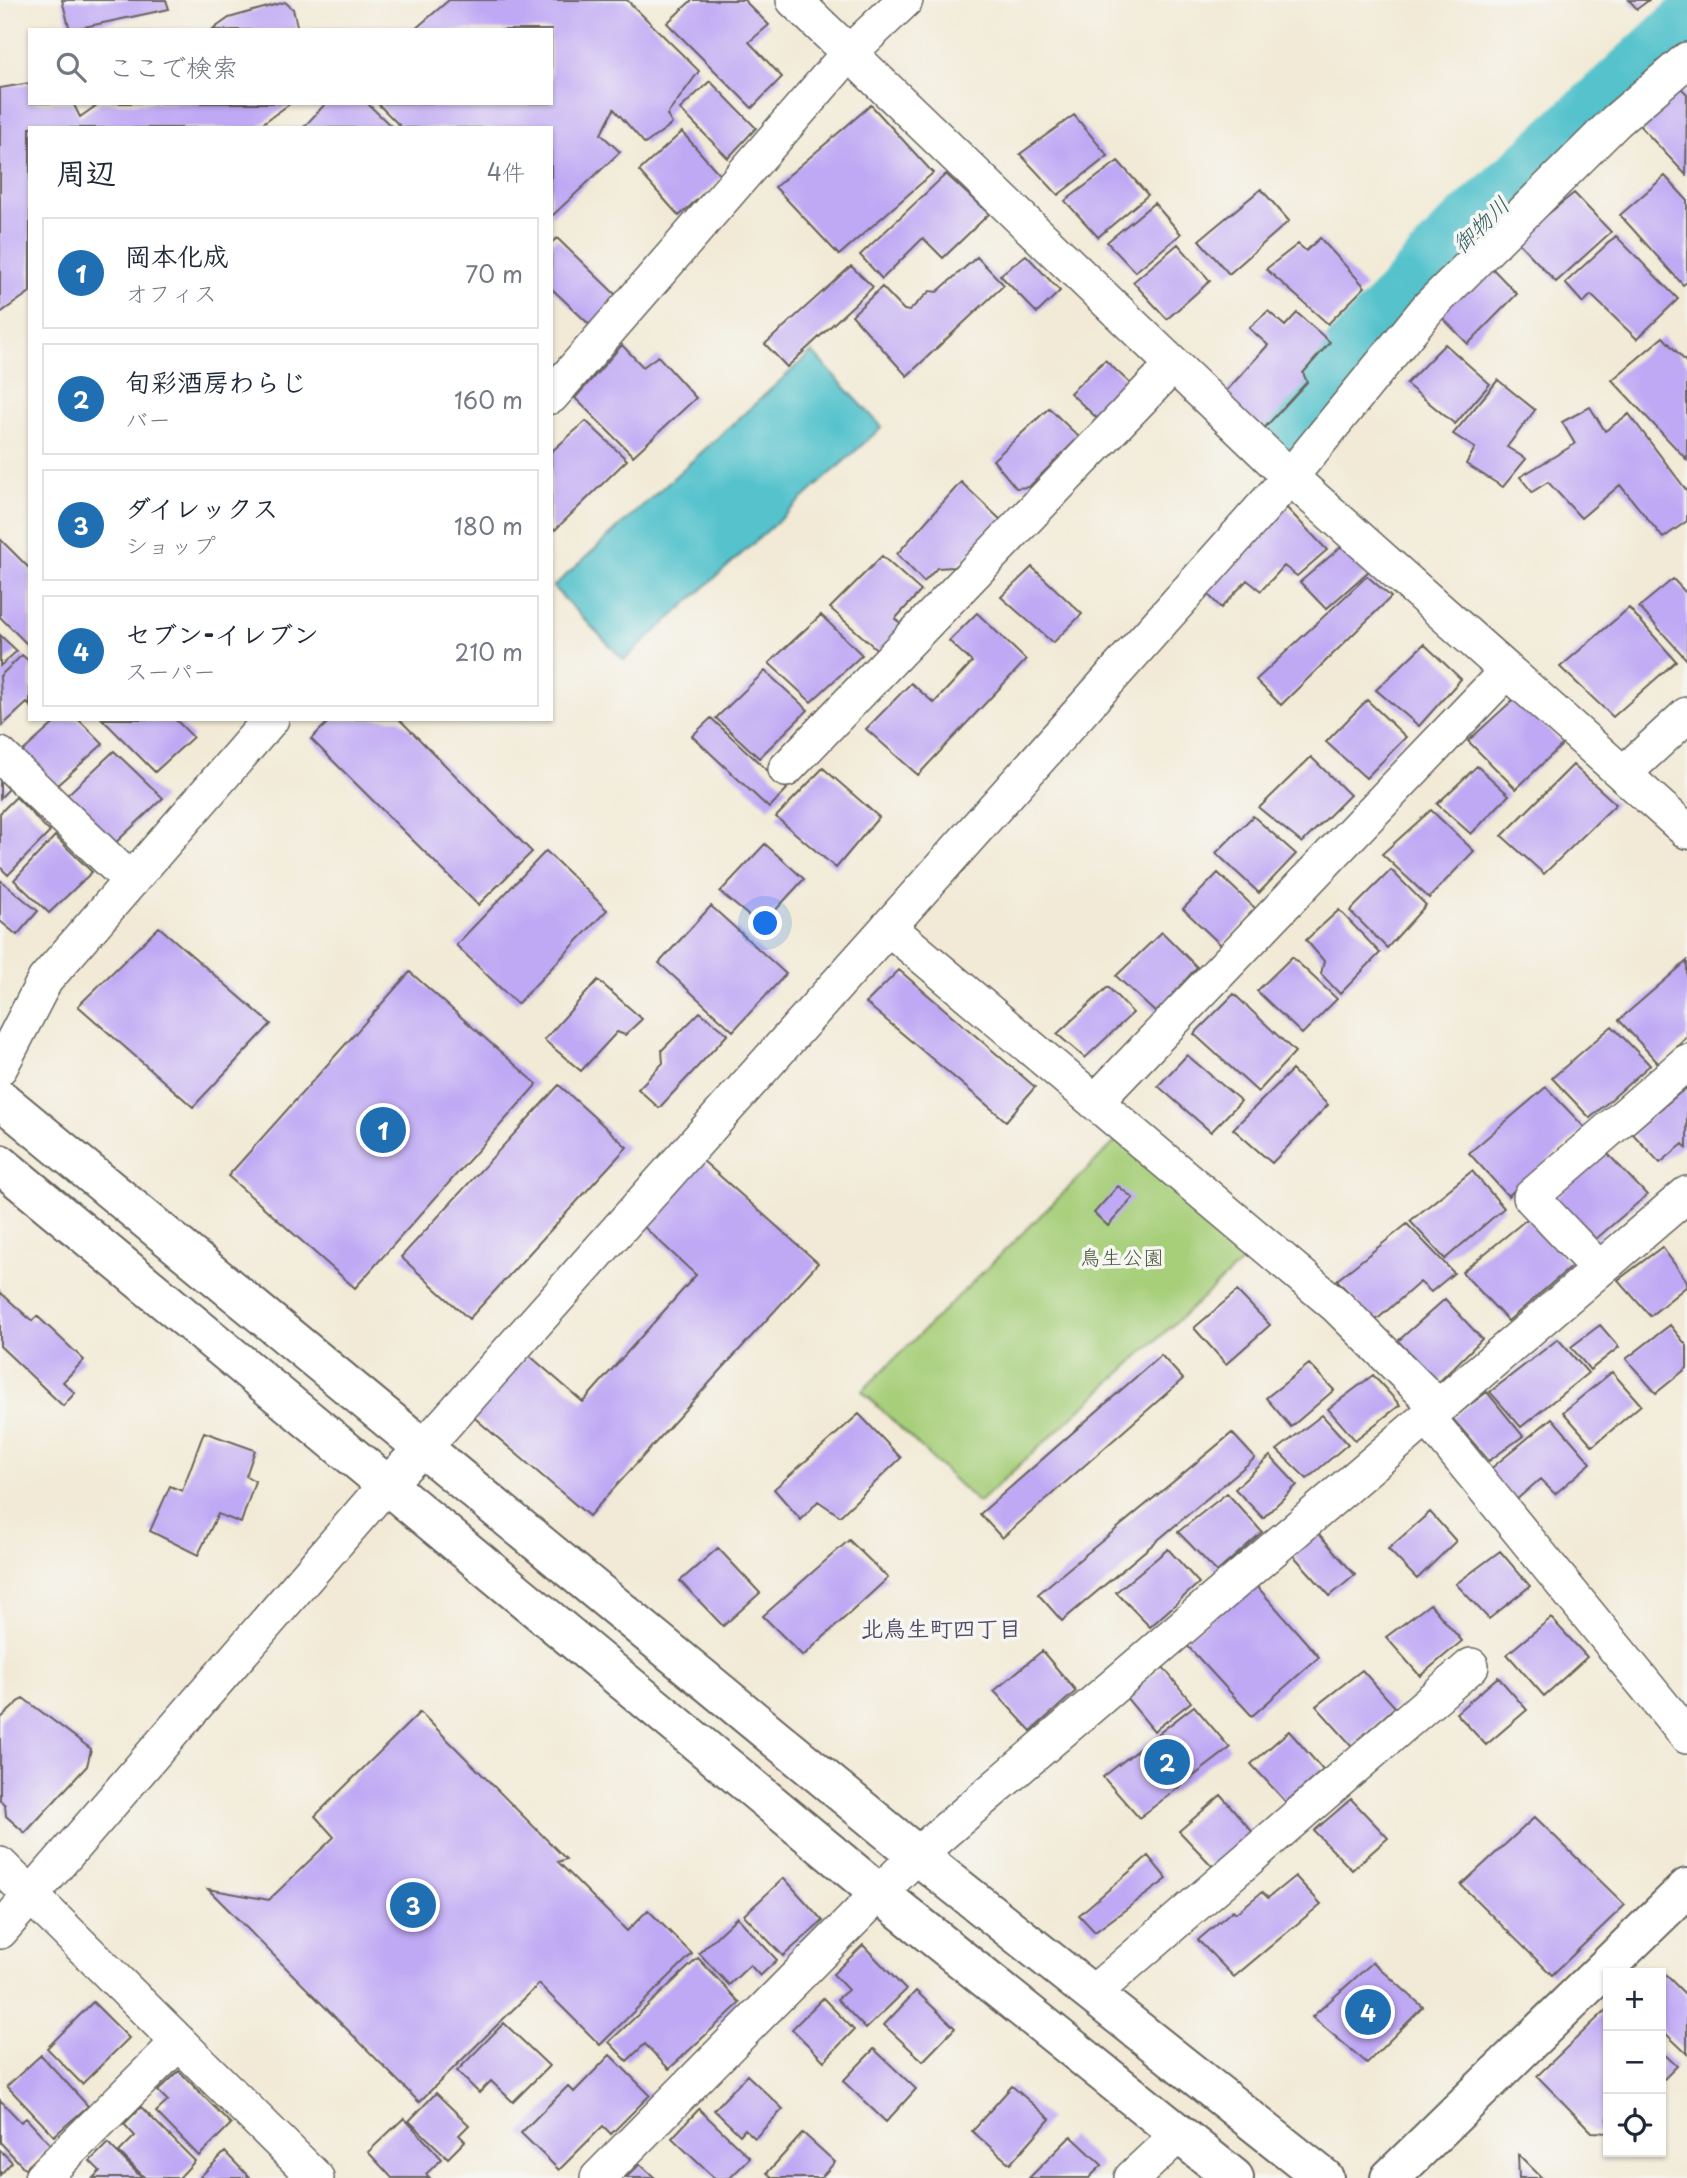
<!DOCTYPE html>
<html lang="ja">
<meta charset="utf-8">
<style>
:root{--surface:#fff;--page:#f2f2f3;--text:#1f2937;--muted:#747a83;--line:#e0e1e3;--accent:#1f6fb2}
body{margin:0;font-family:"Playpen Sans","Klee One",sans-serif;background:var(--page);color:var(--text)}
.controls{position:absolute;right:21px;bottom:21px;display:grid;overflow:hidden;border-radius:0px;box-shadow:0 2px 5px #0004}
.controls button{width:63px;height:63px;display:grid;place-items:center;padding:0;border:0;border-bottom:2px solid var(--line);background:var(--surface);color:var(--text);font:35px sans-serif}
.you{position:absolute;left:766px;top:924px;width:24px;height:24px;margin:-18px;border:5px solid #fff;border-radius:50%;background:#1a73e8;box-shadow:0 0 0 10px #1a73e833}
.badge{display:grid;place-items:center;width:46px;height:46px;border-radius:50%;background:var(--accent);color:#fff;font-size:23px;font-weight:700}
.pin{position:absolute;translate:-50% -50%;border:4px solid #fff;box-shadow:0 2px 7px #0006}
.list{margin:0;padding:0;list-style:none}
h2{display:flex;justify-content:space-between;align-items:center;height:91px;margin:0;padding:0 28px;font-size:30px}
h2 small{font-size:23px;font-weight:400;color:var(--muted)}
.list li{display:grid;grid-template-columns:46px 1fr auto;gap:21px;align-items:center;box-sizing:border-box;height:112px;margin:0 14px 14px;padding:0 14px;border:2px solid var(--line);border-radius:0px}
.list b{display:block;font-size:26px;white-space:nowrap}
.list p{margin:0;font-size:23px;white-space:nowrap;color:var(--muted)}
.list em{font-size:23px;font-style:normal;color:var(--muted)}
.icon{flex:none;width:38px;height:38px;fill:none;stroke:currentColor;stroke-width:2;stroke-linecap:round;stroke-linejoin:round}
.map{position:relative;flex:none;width:1687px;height:2178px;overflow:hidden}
.search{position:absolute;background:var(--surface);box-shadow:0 2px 5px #0004;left:28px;top:28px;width:525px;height:77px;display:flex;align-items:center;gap:18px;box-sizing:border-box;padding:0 24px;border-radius:0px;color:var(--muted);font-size:26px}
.panel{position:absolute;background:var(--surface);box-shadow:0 2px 5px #0004;left:28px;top:126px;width:525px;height:595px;border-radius:0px}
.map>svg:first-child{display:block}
.green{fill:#a7cf7a;stroke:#62764b;stroke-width:2}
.water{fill:#55c2cc;stroke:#386f74;stroke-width:2}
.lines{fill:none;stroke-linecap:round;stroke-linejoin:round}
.river{stroke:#55c2cc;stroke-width:70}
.building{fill:#bfa8f4}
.minor-casing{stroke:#67645d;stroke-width:38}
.tertiary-casing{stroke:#67645d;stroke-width:42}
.minor{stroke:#fff;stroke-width:35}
.tertiary{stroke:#fff;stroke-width:38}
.labels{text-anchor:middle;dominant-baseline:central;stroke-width:7;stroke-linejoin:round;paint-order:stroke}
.park-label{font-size:21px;fill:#4d5b3d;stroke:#f6f6f2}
.water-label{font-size:23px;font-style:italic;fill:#335e62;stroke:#f6f6f2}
.neighbourhood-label{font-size:23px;font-weight:bold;fill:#554d68;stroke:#f6f6f2}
</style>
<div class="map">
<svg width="1687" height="2178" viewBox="0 0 1687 2178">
<rect width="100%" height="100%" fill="#f6f6f2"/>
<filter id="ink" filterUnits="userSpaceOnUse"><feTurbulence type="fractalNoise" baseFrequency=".0143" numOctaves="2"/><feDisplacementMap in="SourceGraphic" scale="14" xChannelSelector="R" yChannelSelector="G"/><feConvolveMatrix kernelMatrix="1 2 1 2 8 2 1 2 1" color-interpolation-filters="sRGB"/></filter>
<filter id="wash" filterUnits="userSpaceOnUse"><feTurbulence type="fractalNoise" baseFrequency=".00686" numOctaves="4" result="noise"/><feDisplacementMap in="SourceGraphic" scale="28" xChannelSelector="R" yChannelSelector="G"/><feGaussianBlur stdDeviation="1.57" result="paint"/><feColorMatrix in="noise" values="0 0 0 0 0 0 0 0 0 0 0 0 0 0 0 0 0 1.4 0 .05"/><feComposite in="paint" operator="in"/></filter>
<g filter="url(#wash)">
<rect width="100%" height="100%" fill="#f2ead6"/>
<path class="green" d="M1118 1139 1255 1250 978 1503 862 1391Z"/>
<path class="water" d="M812 352 882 427 624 660 553 587Z"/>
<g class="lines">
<path class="river" d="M1289 431 1461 240 1687 31"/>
</g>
<g id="blocks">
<path class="building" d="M62 0H166L169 9 70 30Z
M449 0H627L699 71 667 115 672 124 645 144 614 109 601 134 620 152 551 217V128H402L377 103H551V30H414Z
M692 0H744L769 25 749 42 782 77 752 108 667 23Z
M1629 0H1649L1637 9Z
M285 2 293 9 298 30H212L229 18Z
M710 81 756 128 728 158 680 109Z
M30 83V103H73L80 117 100 103H291L256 128H30V292L0 313V88Z
M1681 88 1687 94 1686 175 1639 125Z
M326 103H367L393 128H303Z
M871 105 933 173 839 255 775 187Z
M1074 115 1108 156 1058 195 1020 154Z
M682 132 722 177 679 216 639 171Z
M1118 161 1148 195 1098 237 1065 201Z
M946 174 989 214 943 258 923 238 882 279 860 255Z
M1665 176 1687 200V282L1683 285 1620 215Z
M1261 189 1289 221 1229 274 1199 240Z
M1574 193 1611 232 1556 282 1516 240Z
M1154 203 1181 234 1135 272 1107 242Z
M1616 236 1678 299 1637 339 1591 295 1583 303 1565 283Z
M557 238 619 298 591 326 551 288V243Z
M1320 238 1365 287 1328 324 1266 269 1298 244 1306 251Z
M1178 244 1210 281 1167 319 1133 282Z
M1026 255 1060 291 1037 313 1000 275Z
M977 257 1004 285 907 376 852 315 882 287 904 310 909 311 930 291 937 292Z
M1487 263 1517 294 1468 344 1435 310Z
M851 266 873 287 787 367 765 344Z
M1268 311 1285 326 1297 313 1330 342 1303 373 1307 382 1259 434 1219 399 1268 345 1249 328Z
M1663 337 1687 363V460L1612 380Z
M1445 344 1490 384 1455 424 1406 384Z
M622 345 643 367 658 356 696 398 633 456 575 398Z
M1105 360 1133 386 1100 421 1070 393Z
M1498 380 1535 410 1507 447 1526 459 1503 487 1466 464 1475 448 1453 434Z
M1590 407 1605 431 1629 414 1687 491V521L1663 538 1620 485 1581 518 1548 482 1532 492 1520 477 1575 444 1562 422Z
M1049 408 1079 437 1029 487 1016 488 993 460Z
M586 421 627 460 555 530 551 527V452Z
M961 482 1005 524 954 567 937 568 924 582 897 554Z
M1283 504 1327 550 1297 576 1284 566 1261 591 1247 580 1221 608 1200 586Z
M0 539 30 569V647L0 617Z
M1342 546 1369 571 1326 609 1300 582Z
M882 556 921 591 895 619 909 630 883 655 830 608Z
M1032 567 1082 614 1053 643 1001 597Z
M1367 576 1391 597 1281 705 1256 680Z
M1673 579 1687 594V660L1639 607Z
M1629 608 1676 661 1613 717 1560 667Z
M977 613 1026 660 918 775 866 729 911 683 934 703 972 662 949 641Z
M821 615 862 655 811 702 769 663Z
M0 635 17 651 0 666Z
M1424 644 1461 679 1419 726 1376 690Z
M22 655 30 662V706L27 703 2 726 0 676Z
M765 671 808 710 759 758 716 718Z
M1515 698 1563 744 1516 789 1468 741Z
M1367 700 1406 737 1366 778 1326 742Z
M711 718 787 789 769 808 692 736Z
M59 719H78L103 744 54 788 22 752Z
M102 719H175L193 737 155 772Z
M331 719H399L532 852 478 905 311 739Z
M114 751 163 798 113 845 65 797Z
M1311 757 1350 795 1302 843 1259 808Z
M1573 765 1616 804 1544 874 1502 836Z
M1477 766 1509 795 1471 834 1437 804Z
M823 768 879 817 836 868 776 817Z
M0 779 9 789 0 798Z
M16 797 50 832 8 875 0 867V813Z
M1431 810 1474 851 1429 898 1382 854Z
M1253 816 1296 854 1259 893 1216 853Z
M55 836 92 872 49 913 14 880Z
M765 844 804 879 761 926 720 892Z
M546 851 607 910 517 1004 456 945Z
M1391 870 1426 905 1387 948 1350 911Z
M1218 873 1257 910 1221 945 1183 909Z
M0 880 38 911 17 935 0 921Z
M711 906 786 974 733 1031 659 963Z
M1339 910 1380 953 1340 994 1321 974 1324 961 1306 940Z
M159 927 271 1024 193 1107 78 1006Z
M1162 932 1197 967 1156 1013 1116 976Z
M1292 957 1337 999 1302 1034 1257 991Z
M1687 961V1037L1659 1064 1619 1020Z
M899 970 1035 1087 1006 1121 866 1003Z
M410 972 537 1084 355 1288 228 1176Z
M598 980 642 1019 625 1035 617 1032 581 1071 544 1040Z
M1108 987 1133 1013 1085 1058 1057 1034Z
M1234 994 1295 1052 1258 1092 1194 1034Z
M700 1012 728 1034 659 1108 638 1089 663 1063 662 1050Z
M1612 1026 1650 1065 1590 1118 1552 1078Z
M1187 1055 1241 1101 1211 1132 1158 1086Z
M1292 1070 1328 1105 1272 1163 1233 1129Z
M559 1085 627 1147 469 1319 401 1257Z
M1546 1087 1585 1128 1508 1196 1469 1153Z
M1687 1087V1148L1683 1144 1660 1163 1632 1133Z
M1607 1153 1647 1195 1596 1239 1555 1198Z
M702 1160 818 1263 589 1516 470 1414 529 1355 583 1402 696 1275 643 1226Z
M1472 1171 1504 1208 1445 1259 1410 1221Z
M1118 1186 1133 1198 1108 1226 1094 1213Z
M1527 1219 1572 1266 1508 1321 1462 1272Z
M1407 1224 1454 1273 1431 1292 1420 1282 1375 1321 1337 1280Z
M1662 1247 1687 1281V1286L1650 1316 1618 1280Z
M1237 1291 1270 1325 1226 1364 1194 1328Z
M0 1292 32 1321 37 1316 84 1360 63 1382 75 1393 63 1406 0 1346Z
M1445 1299 1482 1339 1438 1383 1398 1341Z
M1600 1325 1619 1347 1590 1370 1571 1347Z
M1670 1325 1687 1346V1368L1656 1393 1626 1359Z
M1558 1339 1588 1373 1521 1427 1490 1392Z
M1161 1355 1183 1379 1002 1538 980 1514Z
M1309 1364 1334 1390 1291 1427 1266 1398Z
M1612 1372 1641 1405 1593 1446 1563 1412Z
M1373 1375 1400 1405 1355 1440 1328 1409Z
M1487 1392 1523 1436 1489 1461 1452 1418Z
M859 1414 901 1458 840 1516 818 1501 801 1520 774 1489Z
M1322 1415 1348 1444 1307 1479 1277 1450Z
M1552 1418 1591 1463 1555 1494 1540 1479 1515 1501 1488 1471Z
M204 1432 255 1450 246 1476 255 1481 241 1523 218 1514 198 1555 150 1531 170 1486 182 1491Z
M1232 1433 1255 1458 1062 1621 1038 1594Z
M1270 1456 1297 1485 1263 1518 1235 1489Z
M1227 1493 1262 1532 1217 1572 1178 1532Z
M1430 1512 1456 1541 1417 1579 1388 1549Z
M1318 1533 1355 1575 1330 1596 1292 1554Z
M849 1540 888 1578 803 1656 763 1616Z
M718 1548 760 1593 723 1626 680 1581Z
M1168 1549 1199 1583 1150 1627 1116 1592Z
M1500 1551 1530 1586 1489 1619 1456 1584Z
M1254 1583 1319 1657 1252 1716 1183 1641Z
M1430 1604 1462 1641 1420 1676 1386 1637Z
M1551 1618 1587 1657 1544 1696 1507 1654Z
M1042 1651 1076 1691 1031 1731 994 1691Z
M1163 1667 1191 1702 1154 1731 1125 1696Z
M1362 1670 1395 1707 1352 1746 1316 1706Z
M1498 1677 1527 1710 1486 1745 1456 1713Z
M23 1698 91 1749 87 1766 25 1833 6 1816 5 1805 0 1800V1719Z
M1194 1706 1230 1748 1139 1818 1103 1777Z
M420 1712 566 1859 558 1862 627 1931 648 1910 692 1954 600 2045 539 1984 419 2102 208 1889 269 1900 334 1837 315 1816Z
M1289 1731 1323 1770 1286 1802 1251 1764Z
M1221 1795 1255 1835 1216 1870 1179 1831Z
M1351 1799 1388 1838 1352 1870 1314 1831Z
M1535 1817 1625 1905 1552 1975 1461 1885Z
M1148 1856 1167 1879 1095 1932 1079 1915Z
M1295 1876 1321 1904 1234 1977 1198 1940 1233 1910 1236 1913 1262 1892 1268 1898Z
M784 1878 823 1921 783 1956 744 1915Z
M737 1917 777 1960 760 1976 750 1965 729 1985 699 1953Z
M863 1945 906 1990 866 2029 837 1999 848 1990 833 1974Z
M698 1958 740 2003 669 2069 645 2044 627 2061 609 2042Z
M1373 1962 1423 2007 1367 2063 1312 2017Z
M1661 1970 1687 1996V2054L1661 2029Z
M916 1991 955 2028 923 2061 884 2025Z
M823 1998 854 2030 824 2061 792 2029Z
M93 2002 129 2038 82 2084 47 2048Z
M1608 2008V2133L1592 2132 1537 2076Z
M504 2023 549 2066 513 2102 491 2081 479 2093 457 2071Z
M874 2049 916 2089 886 2122 843 2081Z
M1661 2051 1677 2066 1661 2082Z
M41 2055 88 2106 54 2136 7 2086Z
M610 2055 650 2095 611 2134 603 2126 559 2170 521 2133 568 2086 574 2092Z
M179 2071 231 2124 199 2156 156 2112 168 2101 158 2091Z
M747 2075 783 2109 755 2138 745 2129 740 2135 714 2110Z
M1012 2086 1050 2119 1010 2164 972 2131Z
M436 2093 469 2125 459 2135 465 2141 448 2158 409 2121Z
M0 2100 21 2122 26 2118 51 2145 25 2169 0 2142Z
M141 2107 195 2161 179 2178H145L119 2152 135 2136 124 2124Z
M699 2109 750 2158 730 2178H714L672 2138Z
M404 2118 442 2159 426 2174 430 2178H392L368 2152Z
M803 2133 835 2162 821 2178H773L767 2173Z
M1071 2136 1102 2165 1089 2178H1029Z
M108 2143 142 2178H93L100 2171 90 2161Z
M0 2150 12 2162 0 2175Z
M225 2152 250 2178H199Z
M1518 2154 1542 2178H1519Z
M640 2164 655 2178H626Z"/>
</g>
</g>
<g filter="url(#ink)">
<use href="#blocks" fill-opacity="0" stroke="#67645d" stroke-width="2"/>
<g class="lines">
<defs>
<path id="minor" d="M794 0 1290 477 1687 831
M551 396 849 53 905 0
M0 755 131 881
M786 769 1173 365
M1623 774 1687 715
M888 927 1337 1306 1438 1407
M0 1067 45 980 271 719
M1095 1102 1507 671
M1599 1269 1531 1197 1687 1062
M1427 1417 1687 1736
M0 1865 316 2178
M0 1931 385 1486 425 1446 1290 477 1428 308 1616 121 1687 60
M1092 1994 1471 1666
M42 2178 179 2042
M598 2178 917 1855 1687 1194
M1132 2178 1179 2134"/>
<path id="tertiary" d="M0 1099 917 1855 1324 2178
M0 1164 879 1893 1234 2178
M1390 2178 1687 1888"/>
</defs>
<use href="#minor" class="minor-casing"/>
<use href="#tertiary" class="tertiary-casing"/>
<use href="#minor" class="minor"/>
<use href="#tertiary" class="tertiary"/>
</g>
</g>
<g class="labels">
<g class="park-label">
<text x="1122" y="1256">鳥生公園</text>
</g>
<g class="water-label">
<text transform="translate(1480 224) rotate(-44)">御物川</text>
</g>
<g class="neighbourhood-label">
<text x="941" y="1627">北鳥生町四丁目</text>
</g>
</g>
</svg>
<div class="controls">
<button>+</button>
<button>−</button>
<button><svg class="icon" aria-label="locate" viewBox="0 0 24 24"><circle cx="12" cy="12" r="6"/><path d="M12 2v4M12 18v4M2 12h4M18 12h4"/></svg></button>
</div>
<div class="you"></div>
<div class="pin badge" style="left:383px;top:1130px">1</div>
<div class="pin badge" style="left:1167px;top:1762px">2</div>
<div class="pin badge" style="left:413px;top:1905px">3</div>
<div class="pin badge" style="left:1368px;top:2012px">4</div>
<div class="search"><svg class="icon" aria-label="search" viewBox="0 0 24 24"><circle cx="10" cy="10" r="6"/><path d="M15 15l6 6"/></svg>ここで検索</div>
<section class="panel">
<h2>周辺<small>4件</small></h2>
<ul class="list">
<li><span class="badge">1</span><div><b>岡本化成</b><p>オフィス</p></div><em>70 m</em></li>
<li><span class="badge">2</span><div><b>旬彩酒房わらじ</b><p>バー</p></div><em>160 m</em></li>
<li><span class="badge">3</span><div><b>ダイレックス</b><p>ショップ</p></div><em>180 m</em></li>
<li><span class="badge">4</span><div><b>セブン-イレブン</b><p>スーパー</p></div><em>210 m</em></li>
</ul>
</section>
</div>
